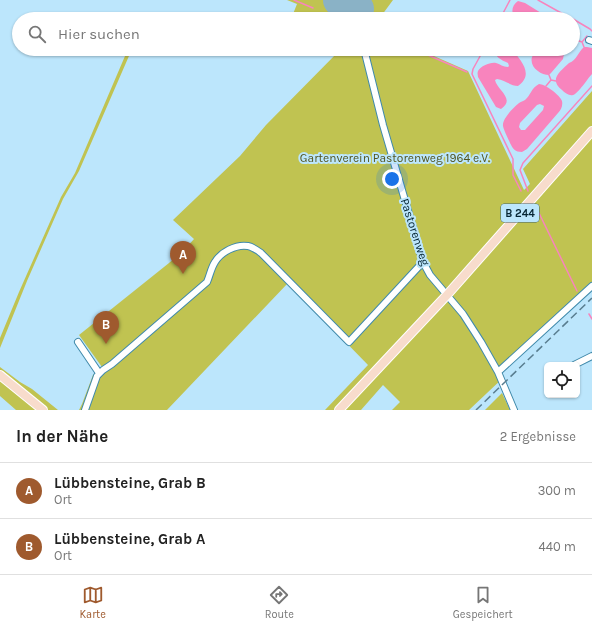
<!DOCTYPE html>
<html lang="de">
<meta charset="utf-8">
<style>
:root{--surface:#fff;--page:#f6f6f6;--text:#222;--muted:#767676;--line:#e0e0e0;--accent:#9f5a2e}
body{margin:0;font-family:Karla,sans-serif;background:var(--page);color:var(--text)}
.controls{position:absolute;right:12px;bottom:12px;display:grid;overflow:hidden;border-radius:6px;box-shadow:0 1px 3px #0004}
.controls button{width:36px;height:36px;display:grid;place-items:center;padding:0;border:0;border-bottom:1px solid var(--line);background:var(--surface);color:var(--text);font:20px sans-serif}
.you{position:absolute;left:392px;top:179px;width:14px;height:14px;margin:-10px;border:3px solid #fff;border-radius:50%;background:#1a73e8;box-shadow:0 0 0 6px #1a73e833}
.badge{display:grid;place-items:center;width:26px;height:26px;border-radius:50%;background:var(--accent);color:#fff;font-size:13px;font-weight:700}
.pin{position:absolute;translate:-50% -33px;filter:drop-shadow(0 1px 2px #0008)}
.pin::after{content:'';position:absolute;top:21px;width:14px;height:12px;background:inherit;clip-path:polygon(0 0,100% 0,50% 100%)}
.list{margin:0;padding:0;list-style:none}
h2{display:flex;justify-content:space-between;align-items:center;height:52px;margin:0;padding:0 16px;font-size:17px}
h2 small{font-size:13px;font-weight:400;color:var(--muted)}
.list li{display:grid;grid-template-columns:26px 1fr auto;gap:12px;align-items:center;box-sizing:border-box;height:56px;padding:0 16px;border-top:1px solid var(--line)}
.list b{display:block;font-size:15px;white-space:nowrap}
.list p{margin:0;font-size:13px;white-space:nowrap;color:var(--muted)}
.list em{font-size:13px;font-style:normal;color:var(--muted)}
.icon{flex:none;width:22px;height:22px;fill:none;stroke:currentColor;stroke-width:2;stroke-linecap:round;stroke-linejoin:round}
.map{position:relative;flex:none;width:592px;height:410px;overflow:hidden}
.search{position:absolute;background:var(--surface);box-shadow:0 1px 3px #0004;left:12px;right:12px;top:12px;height:44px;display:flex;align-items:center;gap:10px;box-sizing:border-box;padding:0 14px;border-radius:22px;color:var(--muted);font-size:15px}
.sheet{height:164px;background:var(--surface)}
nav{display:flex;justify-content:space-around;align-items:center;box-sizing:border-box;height:56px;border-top:1px solid var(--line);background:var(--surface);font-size:11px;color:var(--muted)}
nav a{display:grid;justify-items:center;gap:2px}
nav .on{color:var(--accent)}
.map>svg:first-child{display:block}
.green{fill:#c0c351}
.water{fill:#f884bd;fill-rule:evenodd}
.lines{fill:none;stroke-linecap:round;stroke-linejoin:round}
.stream{stroke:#f884bd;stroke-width:1.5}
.runway{stroke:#8ab2c6;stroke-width:34}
.minor-casing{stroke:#408aab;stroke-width:8}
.major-casing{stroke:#fff;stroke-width:10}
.minor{stroke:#fff;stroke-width:6}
.major{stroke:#f8dccc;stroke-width:8}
.rail{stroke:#597d8f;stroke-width:1.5;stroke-dasharray:8 4;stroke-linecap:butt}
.labels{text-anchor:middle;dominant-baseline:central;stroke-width:4;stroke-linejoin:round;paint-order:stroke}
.shield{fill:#bce6fc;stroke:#3d6070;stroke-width:1}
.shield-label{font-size:11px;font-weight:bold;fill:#062634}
.park-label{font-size:12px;fill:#52541f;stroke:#bce6fc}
.street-label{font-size:12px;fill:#062634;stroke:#bce6fc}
</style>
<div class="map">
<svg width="592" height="410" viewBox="0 0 592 410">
<rect width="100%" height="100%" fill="#bce6fc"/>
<path class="green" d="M287 0H393L379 19H291L297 4Z
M128 49H132L79 171 63 199 27 281 0 348V338L19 292 61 197 75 173Z
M339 49H418L468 71 524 190 530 184 523 169 592 91V282L499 367 504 377 469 410H392L400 402 383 385 361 410H325L368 365 288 283 167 410H79L82 404 93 375 102 367 79 335 169 263 185 249 194 239 173 220 240 156 266 125 340 50Z
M0 367 20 382 32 389 58 410H16L0 396Z
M502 393 510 410H485Z"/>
<path class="water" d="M518 1 525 3 546 16 548 19H516C510 13 512 5 518 1Z
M584 47H587L592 48V74C588 78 578 94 573 95 569 96 565 93 562 90 548 79 561 71 569 63 577 60 578 52 584 47Z
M494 49H512C520 60 535 74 518 86 511 86 505 80 497 79L495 80C497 90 516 99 501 109L496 107 478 77C478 75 477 74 478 71 481 66 490 62 496 63 500 64 503 67 508 67L509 66 508 63C501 60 495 57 494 49Z
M538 49H570L564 54 563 59 551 73 549 75C541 75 529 67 532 57 533 54 536 52 538 49Z
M539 84C545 84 560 95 562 101 563 106 561 110 558 113L527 149 522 152C515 152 513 149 510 143 508 138 504 131 503 126 502 119 514 107 519 103 522 101 522 102 525 100 531 95 531 88 539 84ZM540 104 544 106 543 110 525 130H521L519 127 520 123 537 105Z"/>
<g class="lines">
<path class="stream" d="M294 0 313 8
M538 0 572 19
M500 19 510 0
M573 19 590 29 592 31
M573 39 582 42 587 36
M582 42 584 47
M414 49 467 72
M484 49 473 69 472 74 513 159V175L521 191
M549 75 551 80
M551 80 556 81
M546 86 551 80
M528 191 520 170 523 163 592 86
M537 209 577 291
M589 314 592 319"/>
<path class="runway" d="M340 0 357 9"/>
<defs>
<path id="minor" d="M358 19H359
M589 40 592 41
M364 49 383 125 423 262 430 275 463 314 481 342 498 372 514 410
M78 342 99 373
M574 365 592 356
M498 372 592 286
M85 410 97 376 103 370 112 364 207 282C210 275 211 268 215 262 221 252 236 244 248 246 253 247 257 250 261 253L349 342 423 262"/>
<path id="major" d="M0 375 43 410
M339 410 447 295 592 131"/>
</defs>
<use href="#minor" class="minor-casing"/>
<use href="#major" class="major-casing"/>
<use href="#minor" class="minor"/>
<use href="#major" class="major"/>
<path class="rail" d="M476 410 592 298"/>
</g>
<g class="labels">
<rect class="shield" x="501" y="204" width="38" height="18" rx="3"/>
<g class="shield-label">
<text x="520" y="213">B 244</text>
</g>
<g class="park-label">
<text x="395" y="158">Gartenverein Pastorenweg 1964 e.V.</text>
</g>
<g class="street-label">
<text transform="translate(415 232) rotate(72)">Pastorenweg</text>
</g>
</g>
</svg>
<div class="controls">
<button><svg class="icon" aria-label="locate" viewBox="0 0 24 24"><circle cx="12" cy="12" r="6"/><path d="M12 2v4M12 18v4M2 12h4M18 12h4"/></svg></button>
</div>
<div class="you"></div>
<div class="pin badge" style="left:183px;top:274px">A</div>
<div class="pin badge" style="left:106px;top:344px">B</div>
<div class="search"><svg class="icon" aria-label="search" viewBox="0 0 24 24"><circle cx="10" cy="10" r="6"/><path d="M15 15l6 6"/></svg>Hier suchen</div>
</div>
<section class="sheet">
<h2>In der Nähe<small>2 Ergebnisse</small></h2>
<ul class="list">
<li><span class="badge">A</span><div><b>Lübbensteine, Grab B</b><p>Ort</p></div><em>300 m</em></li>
<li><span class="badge">B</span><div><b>Lübbensteine, Grab A</b><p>Ort</p></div><em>440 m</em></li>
</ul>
</section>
<nav>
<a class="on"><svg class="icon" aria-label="map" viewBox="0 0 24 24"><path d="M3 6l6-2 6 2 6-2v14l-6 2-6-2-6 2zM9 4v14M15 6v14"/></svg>Karte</a>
<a><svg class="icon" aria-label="directions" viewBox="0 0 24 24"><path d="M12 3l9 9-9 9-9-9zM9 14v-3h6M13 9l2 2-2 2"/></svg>Route</a>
<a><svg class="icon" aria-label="saved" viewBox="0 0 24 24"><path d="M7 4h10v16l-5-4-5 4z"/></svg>Gespeichert</a>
</nav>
